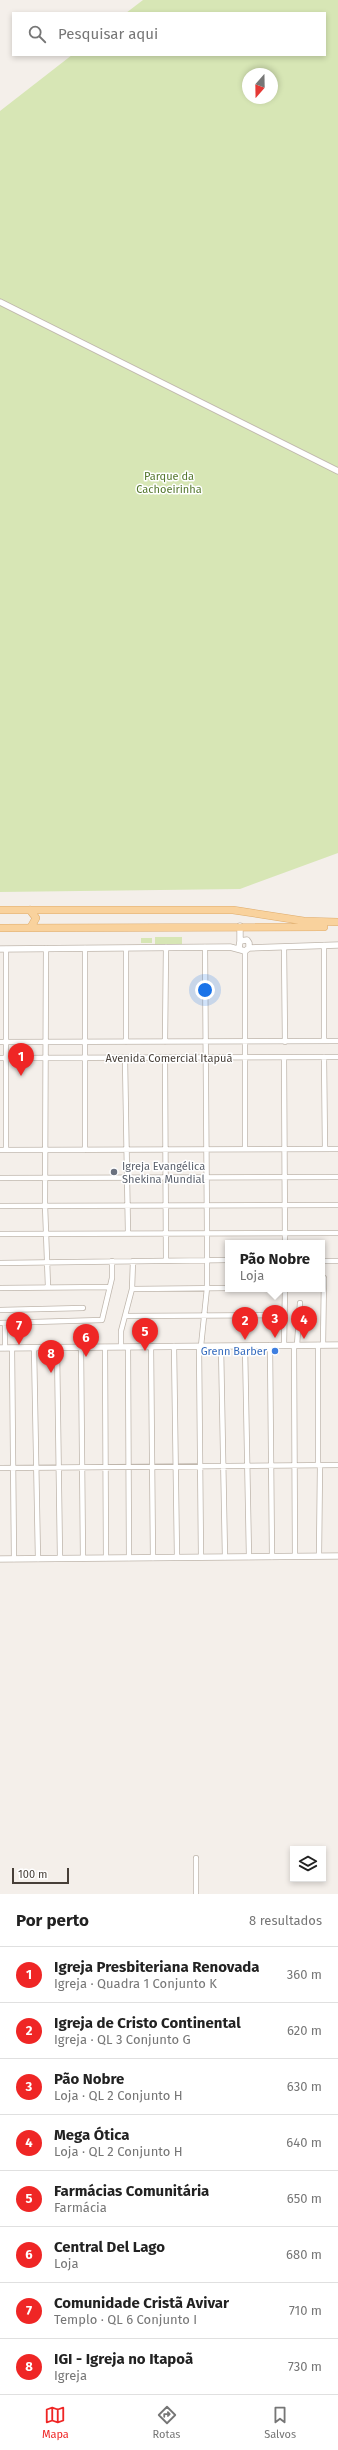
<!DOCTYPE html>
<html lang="pt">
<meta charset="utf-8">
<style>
:root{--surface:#fff;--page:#f6f6f6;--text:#222;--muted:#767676;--line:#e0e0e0;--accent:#ef2625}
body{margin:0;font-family:"Fira Sans",sans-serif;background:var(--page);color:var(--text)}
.controls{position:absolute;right:12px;bottom:12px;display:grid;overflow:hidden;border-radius:0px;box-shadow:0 2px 6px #0003}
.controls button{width:36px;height:36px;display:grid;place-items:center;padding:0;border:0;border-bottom:1px solid var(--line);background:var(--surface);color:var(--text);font:20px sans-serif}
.compass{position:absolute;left:242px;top:68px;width:36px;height:36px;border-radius:50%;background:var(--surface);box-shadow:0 2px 6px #0003;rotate:200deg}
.scale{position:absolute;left:12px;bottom:10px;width:57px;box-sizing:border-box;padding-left:4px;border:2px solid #473f38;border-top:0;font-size:11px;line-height:14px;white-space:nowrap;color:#473f38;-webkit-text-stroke:3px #fff;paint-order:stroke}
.you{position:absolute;left:205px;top:990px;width:14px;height:14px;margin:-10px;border:3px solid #fff;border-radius:50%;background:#1a73e8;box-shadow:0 0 0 6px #1a73e833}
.badge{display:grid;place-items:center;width:26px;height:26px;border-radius:50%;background:var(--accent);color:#fff;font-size:13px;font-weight:700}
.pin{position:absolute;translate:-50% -33px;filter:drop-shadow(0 1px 2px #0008)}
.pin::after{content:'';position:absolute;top:21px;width:14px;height:12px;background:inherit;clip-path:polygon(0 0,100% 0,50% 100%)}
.popup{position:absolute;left:225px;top:1240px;width:100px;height:52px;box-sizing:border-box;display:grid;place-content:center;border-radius:0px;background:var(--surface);filter:drop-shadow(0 1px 3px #0005);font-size:13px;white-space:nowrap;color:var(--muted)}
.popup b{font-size:15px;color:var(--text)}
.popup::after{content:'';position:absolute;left:50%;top:100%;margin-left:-8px;border:8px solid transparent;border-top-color:var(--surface)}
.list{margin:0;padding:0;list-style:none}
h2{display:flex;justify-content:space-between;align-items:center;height:52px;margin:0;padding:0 16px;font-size:17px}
h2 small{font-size:13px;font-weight:400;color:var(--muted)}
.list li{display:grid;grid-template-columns:26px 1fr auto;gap:12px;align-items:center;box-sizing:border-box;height:56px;padding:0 16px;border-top:1px solid var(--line)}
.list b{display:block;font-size:15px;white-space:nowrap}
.list p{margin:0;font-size:13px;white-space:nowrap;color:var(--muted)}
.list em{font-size:13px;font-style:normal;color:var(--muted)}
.icon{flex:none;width:22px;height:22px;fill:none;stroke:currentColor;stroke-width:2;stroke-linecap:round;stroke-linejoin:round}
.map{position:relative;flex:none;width:338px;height:1894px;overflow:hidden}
.search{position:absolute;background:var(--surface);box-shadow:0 2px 6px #0003;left:12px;right:12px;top:12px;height:44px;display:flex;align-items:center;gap:10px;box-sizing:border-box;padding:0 14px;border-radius:0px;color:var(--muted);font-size:15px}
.sheet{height:500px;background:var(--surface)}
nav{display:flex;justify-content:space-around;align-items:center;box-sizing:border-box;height:56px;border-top:1px solid var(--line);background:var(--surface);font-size:11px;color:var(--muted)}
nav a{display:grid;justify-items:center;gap:2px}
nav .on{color:var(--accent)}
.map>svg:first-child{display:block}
.green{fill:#d7e6b5;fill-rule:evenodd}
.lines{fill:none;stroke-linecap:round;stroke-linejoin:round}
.minor-casing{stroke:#bfb6ac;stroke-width:6}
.tertiary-casing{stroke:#bfb6ac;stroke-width:7}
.primary-casing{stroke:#deac6d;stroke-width:8}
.minor{stroke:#fff;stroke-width:4.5}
.tertiary{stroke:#fff;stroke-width:5.5}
.primary{stroke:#f9d29d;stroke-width:7}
.worship-dot{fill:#6b7280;stroke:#fff;stroke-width:1.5}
.shop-dot{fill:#3f7fe0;stroke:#fff;stroke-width:1.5}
.labels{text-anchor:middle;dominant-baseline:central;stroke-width:3;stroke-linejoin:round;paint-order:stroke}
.park-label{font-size:11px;fill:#54772d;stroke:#fff}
.street-label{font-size:11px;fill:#473f38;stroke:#fff}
.worship-label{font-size:11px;fill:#5b616d;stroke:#fff;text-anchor:start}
.shop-label{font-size:11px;fill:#366cbe;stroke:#fff;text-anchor:end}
</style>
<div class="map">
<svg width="338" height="1894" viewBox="0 0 338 1894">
<rect width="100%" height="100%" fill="#f4efea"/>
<path class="green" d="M143 0H338V853L240 889 0 892V111L72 55H325V13H126ZM248 74H272V98H248Z
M155 937H182V945H155Z
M141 938H152V943H141Z"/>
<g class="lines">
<defs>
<path id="minor" d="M324 945V1041
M284 947 285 1042
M46 948 45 1205 48 1287
M85 948V1150
M0 1042 338 1041
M126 1042V948
M165 1042 166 947
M284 1057 285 1243
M324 1057 325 1149
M0 1058 338 1057
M165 1058 166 1260
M125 1059 128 1233
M245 1149V951
M0 1150 338 1149
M6 1150V949
M0 1178 338 1177
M0 1206 338 1205
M0 1234 338 1233
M322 1261H338
M0 1263 228 1260
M0 1288 110 1287
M132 1289 228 1288
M315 1289H324
M0 1310 83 1308
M125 1316 285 1315
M0 1323 102 1320 112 1278V1261
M5 1323V1348
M270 1345 272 1557
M284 1345 285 1289
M294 1345 295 1556
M297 1345 300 1303
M323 1345 324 1278
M151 1346 153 1558
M174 1346 177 1557
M199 1346 201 1557
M201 1346 207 1288V1232L205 947
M221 1346 225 1557
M245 1346 249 1557
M105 1347 106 1558
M121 1347V1331L132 1289 133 1261
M128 1347 129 1558
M12 1348 14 1559
M34 1348 38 1559
M57 1348 60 1558
M81 1348 83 1558
M318 1465V1345
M0 1468 338 1465
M319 1556 320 1465
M196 1858V1894"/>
<path id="tertiary" d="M0 302 338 471
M240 941V926
M249 948 338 945
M0 949 230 947 245 951 249 948V943L247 940 240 941 239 948
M0 1348 338 1345
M0 1559 338 1556"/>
<path id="primary" d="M0 910H233L304 921 338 922
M30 910 36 918 31 927
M0 928 324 927"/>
</defs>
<use href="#minor" class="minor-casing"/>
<use href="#tertiary" class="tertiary-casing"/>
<use href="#primary" class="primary-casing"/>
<use href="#minor" class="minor"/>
<use href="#tertiary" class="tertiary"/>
<use href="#primary" class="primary"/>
</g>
<circle class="worship-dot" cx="114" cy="1172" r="4"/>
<circle class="shop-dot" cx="275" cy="1351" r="4"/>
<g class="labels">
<g class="park-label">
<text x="169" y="476">Parque da<tspan x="169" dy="13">Cachoeirinha</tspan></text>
</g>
<g class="street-label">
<text x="169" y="1058">Avenida Comercial Itapuã</text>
</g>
<g class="worship-label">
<text x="122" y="1166">Igreja Evangélica<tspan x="122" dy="13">Shekina Mundial</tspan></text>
</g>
<g class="shop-label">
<text x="267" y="1351">Grenn Barber</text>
</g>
</g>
</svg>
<div class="controls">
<button><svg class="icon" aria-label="layers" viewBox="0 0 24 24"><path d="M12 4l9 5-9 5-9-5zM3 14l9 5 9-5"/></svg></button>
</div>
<svg class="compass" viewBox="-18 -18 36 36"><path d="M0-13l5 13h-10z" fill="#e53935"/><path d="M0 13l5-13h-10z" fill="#767676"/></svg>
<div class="scale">100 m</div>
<div class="you"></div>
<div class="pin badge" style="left:21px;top:1076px">1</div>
<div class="pin badge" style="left:245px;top:1340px">2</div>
<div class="pin badge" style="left:275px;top:1338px">3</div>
<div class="popup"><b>Pão Nobre</b>Loja</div>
<div class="pin badge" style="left:304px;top:1339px">4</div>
<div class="pin badge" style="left:145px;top:1351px">5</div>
<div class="pin badge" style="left:86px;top:1357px">6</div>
<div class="pin badge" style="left:19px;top:1345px">7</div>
<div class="pin badge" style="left:51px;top:1373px">8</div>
<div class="search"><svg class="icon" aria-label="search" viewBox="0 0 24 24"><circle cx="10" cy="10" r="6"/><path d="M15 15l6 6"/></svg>Pesquisar aqui</div>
</div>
<section class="sheet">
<h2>Por perto<small>8 resultados</small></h2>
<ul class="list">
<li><span class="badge">1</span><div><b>Igreja Presbiteriana Renovada</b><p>Igreja · Quadra 1 Conjunto K</p></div><em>360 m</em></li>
<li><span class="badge">2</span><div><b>Igreja de Cristo Continental</b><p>Igreja · QL 3 Conjunto G</p></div><em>620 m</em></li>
<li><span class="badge">3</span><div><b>Pão Nobre</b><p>Loja · QL 2 Conjunto H</p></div><em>630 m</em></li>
<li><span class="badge">4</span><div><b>Mega Ótica</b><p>Loja · QL 2 Conjunto H</p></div><em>640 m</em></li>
<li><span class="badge">5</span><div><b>Farmácias Comunitária</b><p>Farmácia</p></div><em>650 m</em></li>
<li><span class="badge">6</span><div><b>Central Del Lago</b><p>Loja</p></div><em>680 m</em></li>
<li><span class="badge">7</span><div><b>Comunidade Cristã Avivar</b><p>Templo · QL 6 Conjunto I</p></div><em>710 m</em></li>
<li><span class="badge">8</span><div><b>IGI - Igreja no Itapoã</b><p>Igreja</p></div><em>730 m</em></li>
</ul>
</section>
<nav>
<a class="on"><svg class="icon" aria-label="map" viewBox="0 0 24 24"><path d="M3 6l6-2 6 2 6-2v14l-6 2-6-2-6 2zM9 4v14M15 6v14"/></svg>Mapa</a>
<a><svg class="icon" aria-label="directions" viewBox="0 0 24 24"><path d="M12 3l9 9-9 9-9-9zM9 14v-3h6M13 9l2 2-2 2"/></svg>Rotas</a>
<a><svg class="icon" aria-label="saved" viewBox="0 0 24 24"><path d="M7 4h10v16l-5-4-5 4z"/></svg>Salvos</a>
</nav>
